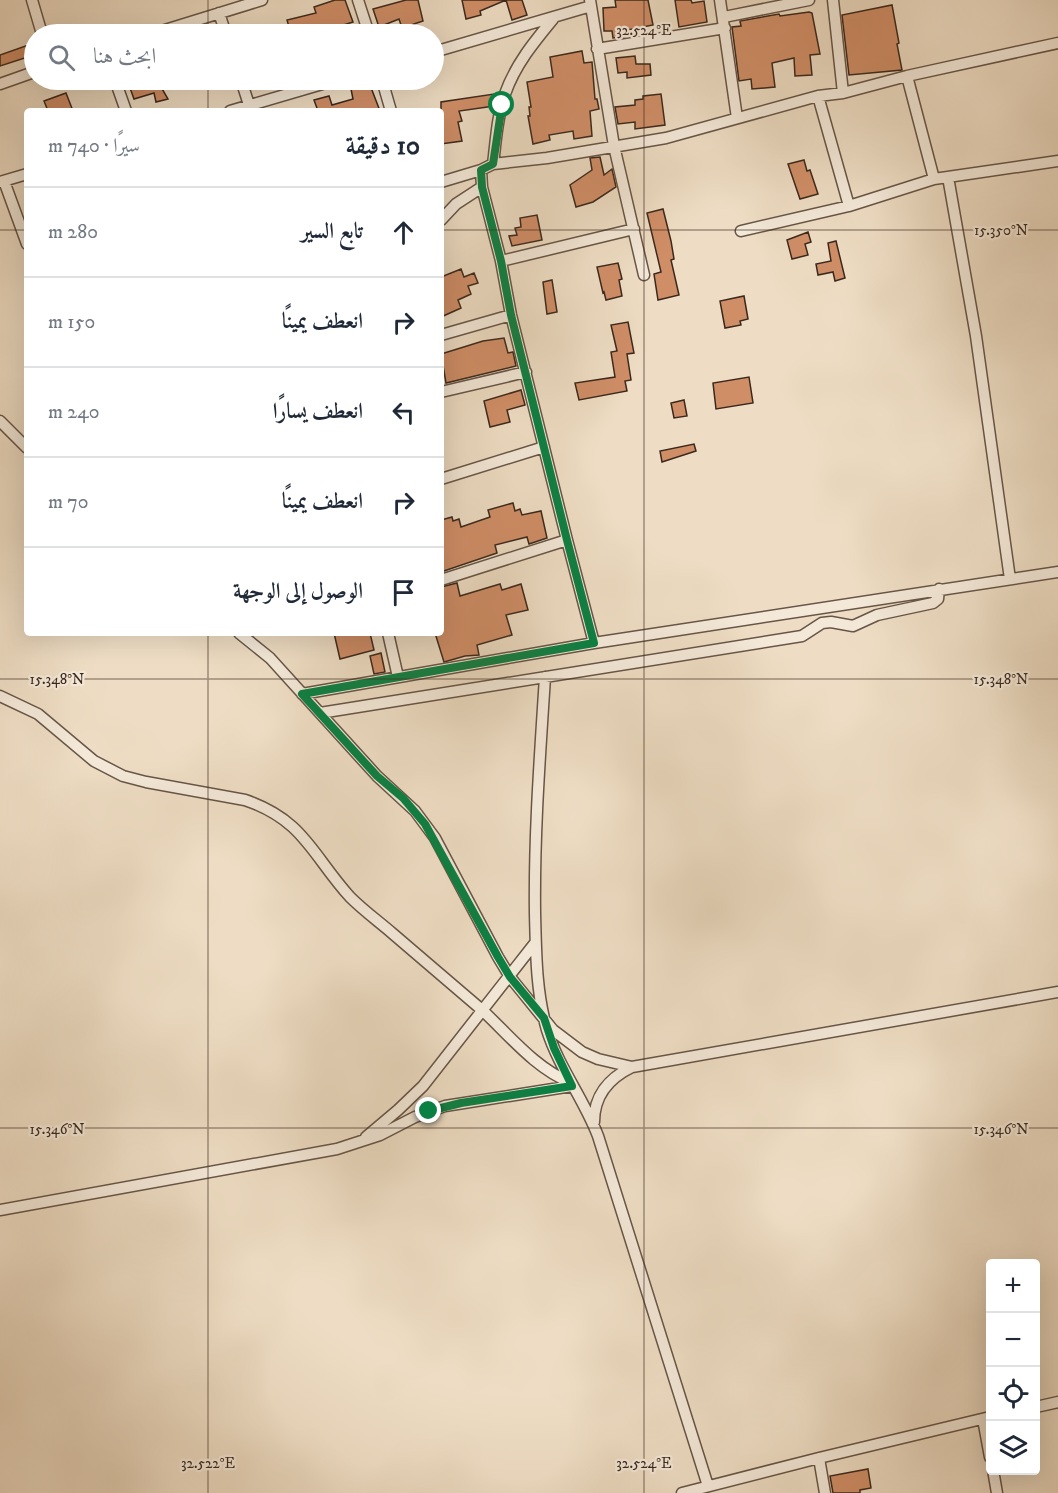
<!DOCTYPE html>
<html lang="ar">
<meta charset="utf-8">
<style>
:root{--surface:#fff;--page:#f2f2f3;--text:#1f2937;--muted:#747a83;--line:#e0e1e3}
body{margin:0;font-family:"IM FELL DW Pica",Amiri,serif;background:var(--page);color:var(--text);direction:rtl}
.controls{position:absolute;right:18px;bottom:18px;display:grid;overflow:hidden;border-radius:6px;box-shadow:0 6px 24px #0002}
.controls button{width:54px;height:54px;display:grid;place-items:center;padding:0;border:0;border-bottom:2px solid var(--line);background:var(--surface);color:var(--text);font:30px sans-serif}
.stop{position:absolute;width:18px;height:18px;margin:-14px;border:4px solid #0b8043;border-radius:50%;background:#fff}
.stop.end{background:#0b8043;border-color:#fff;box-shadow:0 2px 6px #0008}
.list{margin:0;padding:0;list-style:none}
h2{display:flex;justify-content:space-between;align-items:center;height:78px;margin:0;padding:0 24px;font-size:26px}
h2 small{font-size:20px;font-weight:400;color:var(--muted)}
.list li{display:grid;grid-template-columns:39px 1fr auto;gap:18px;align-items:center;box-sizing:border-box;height:90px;padding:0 24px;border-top:2px solid var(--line)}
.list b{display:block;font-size:22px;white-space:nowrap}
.list em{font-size:20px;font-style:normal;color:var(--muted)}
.icon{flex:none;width:33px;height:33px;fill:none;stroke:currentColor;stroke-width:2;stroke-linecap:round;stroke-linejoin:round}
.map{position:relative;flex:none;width:1058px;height:1493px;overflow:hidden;direction:ltr}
.search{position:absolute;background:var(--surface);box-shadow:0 6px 24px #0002;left:24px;top:24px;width:420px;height:66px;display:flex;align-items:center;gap:15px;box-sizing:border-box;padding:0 21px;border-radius:33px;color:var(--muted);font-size:22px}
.panel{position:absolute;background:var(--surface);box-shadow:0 6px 24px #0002;left:24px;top:108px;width:420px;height:528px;border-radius:6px;direction:rtl}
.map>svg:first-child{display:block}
.building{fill:#d08e67;stroke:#3a281d;stroke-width:1.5}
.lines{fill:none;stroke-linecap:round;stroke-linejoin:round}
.minor-casing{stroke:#675547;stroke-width:13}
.minor{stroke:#f4e9d9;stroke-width:10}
.route{stroke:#0b8043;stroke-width:8}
.ticks{fill:none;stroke:#3a281d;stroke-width:1.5;stroke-opacity:0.45}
.ticks-label{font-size:15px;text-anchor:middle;fill:#3a281d;stroke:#f4e9d9;stroke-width:4.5;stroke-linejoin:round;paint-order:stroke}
</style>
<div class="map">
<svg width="1058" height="1493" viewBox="0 0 1058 1493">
<rect width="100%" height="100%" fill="#eeddc4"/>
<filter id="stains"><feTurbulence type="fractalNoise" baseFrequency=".00333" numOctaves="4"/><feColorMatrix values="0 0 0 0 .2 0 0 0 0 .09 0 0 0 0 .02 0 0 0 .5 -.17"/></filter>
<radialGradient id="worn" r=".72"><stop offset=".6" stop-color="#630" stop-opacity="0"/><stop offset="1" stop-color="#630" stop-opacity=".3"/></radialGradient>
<path class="building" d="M335 0H345L353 22 315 34H291L287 20 316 13 314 7Z
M406 0H418L423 21 402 28 399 19 379 27 373 9Z
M462 0H506L480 11 481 15 466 19Z
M506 0H522L527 15 512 20Z
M615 0H648L653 25 627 30 628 36 613 38 612 31H604L603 8 616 7Z
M675 0H691L692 3 704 1 707 22 679 27Z
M892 5 899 43 897 44 902 70 849 75 842 15Z
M809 12 812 13 820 54 810 55 812 75 795 76 794 58 772 63 775 87 752 89 751 79 739 81 732 27 741 26 740 21 779 14 780 16Z
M34 43V55L0 66V55Z
M582 51 584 63 592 62 595 99H597L599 109 590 111 592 136 574 139 573 131 549 135 550 140 533 144 528 116H530L529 107H531L527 82 553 77 550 57Z
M635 56 636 64H650L651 75 627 78V72L618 73 616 58Z
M149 80H157L168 99 156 102 154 93 134 99 130 88Z
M370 85 380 111H318L314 100 329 96 332 105 353 99 351 89Z
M66 93 73 111H48L44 101Z
M494 94V106L459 111 462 121 458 122 462 141 441 144V102Z
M661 94 665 125 635 129V122L618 124 615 107 635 105V100L643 99V96Z
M600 157 604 175 612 169 616 187 593 202 576 207 570 185 592 170 590 158Z
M804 160 807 171 810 170 818 194 800 199 788 164Z
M663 209 671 241 674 259 671 260 679 295 658 300 654 274 661 272 647 213Z
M537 215 542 240 512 246 509 236 517 235 515 228 521 227 520 218Z
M808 232 811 242 805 244 808 255 792 259 787 240Z
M836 241 845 278 835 281 833 272 818 275 816 264 831 261 828 243Z
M618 263 622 279 619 280 622 296 606 300 604 292 603 293 597 267Z
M461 269 464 277 474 273 478 283 468 286 471 294 458 300 461 308 441 317V277Z
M552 280 557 312 547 314 543 282Z
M744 296 748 319 740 321 741 325 725 328 720 301Z
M628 322 634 353 627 354 631 380 625 381 627 391 579 400 575 383 615 377 611 352 617 351 611 325Z
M504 338 508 353 513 352 516 366 446 383 441 354 483 341Z
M749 377 753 403 716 409 713 383Z
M521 390 525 405 507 410 510 422 490 427 484 401Z
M684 400 687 416 674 418 671 403Z
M694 444 696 451 662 462 660 451Z
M513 503 515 511 520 509 522 515 541 511 547 538 529 544 527 537 495 545 497 553 441 572V520L452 517 453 521 459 519 461 527 490 517 488 510Z
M457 583 460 596 500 584 502 590 521 584 528 610 506 615 512 635 477 645 479 655 465 656 444 662 435 633H441V587Z
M334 633H370L374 650 340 659Z
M381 653 385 672 374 674 370 656Z
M868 1469 871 1488 860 1490V1493H833L830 1476Z"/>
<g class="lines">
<defs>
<path id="minor" d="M32 0 42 34
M358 0 369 34
M590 0 614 146 644 275
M720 0 737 118
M833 0 843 93
M219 13 226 34
M724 17 809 0
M152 34 262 0
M597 49 725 28
M434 52 591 6
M907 76 934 179
M115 80 126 111
M241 80 251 111
M382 80 391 111
M0 84 34 72
M818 96 849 206
M230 111 336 80
M493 164C496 141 497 116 505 94 515 65 534 42 553 19
M481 170 482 187 501 261 511 315 567 540 594 643
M948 177 976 336 1010 579
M4 181 27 244
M0 182 27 174
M441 182 481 170 493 164 547 158 666 138 818 96 843 93 907 76 1058 43
M441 220 456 204 482 187
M741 231 849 206 934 179 1058 161
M501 261 634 229
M441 335 511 315
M441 392 526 372
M0 421 27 448
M441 479 544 447
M441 580 567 540
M239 633 270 658 377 776 415 811 435 838 498 957 510 977 553 1030 582 1052 598 1059 632 1067
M388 633 398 677
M545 677C540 755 534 834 535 913 536 952 536 992 547 1030 559 1068 584 1099 598 1136L708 1486
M302 694 594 643 1058 572
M0 696 38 714 94 761 123 776 146 782 245 800C304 820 312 855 350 897 363 910 378 921 392 933 422 959 452 984 482 1010 509 1035 536 1069 570 1082
M320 713 802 636 822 623 831 622 853 626 877 615 933 603 938 599 939 589
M594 1122C594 1096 609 1078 632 1067L1058 992
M366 1137 398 1110 423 1086 535 943
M0 1210 337 1149 380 1135 415 1117 445 1106 572 1086
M1036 1407 1058 1402
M983 1419 990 1457
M819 1458 825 1493
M993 1470 997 1493
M682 1493 819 1458 990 1417"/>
</defs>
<use href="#minor" class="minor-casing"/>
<use href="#minor" class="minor"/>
</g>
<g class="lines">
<path class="route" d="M429 1111 461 1103 572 1086 554 1048 544 1018 510 977 498 957 425 824 403 798 377 776 302 694 594 643 567 540 511 315 501 261 482 187 481 170 493 164 502 105"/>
</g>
<path class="ticks" d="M208 0V34M644 0V1493M208 80V111M0 230H27M441 230H1058M208 633V1493M0 679H1058M0 1128H1058"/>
<g class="ticks-label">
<text x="644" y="35">32.524°E</text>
<text x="1001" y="235">15.350°N</text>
<text x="57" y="684">15.348°N</text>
<text x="1001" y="684">15.348°N</text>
<text x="57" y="1134">15.346°N</text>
<text x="1001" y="1134">15.346°N</text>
<text x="208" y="1468">32.522°E</text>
<text x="644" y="1468">32.524°E</text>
</g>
<rect width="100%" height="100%" filter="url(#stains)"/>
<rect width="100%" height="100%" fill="url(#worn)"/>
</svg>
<div class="controls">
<button>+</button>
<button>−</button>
<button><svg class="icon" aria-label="locate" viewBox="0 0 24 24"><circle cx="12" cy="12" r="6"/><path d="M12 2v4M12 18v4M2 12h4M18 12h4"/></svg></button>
<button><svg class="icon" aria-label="layers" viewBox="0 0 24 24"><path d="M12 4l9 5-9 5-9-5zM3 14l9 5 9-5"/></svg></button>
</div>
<div class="stop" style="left:502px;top:105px"></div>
<div class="stop end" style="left:429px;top:1111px"></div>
<div class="search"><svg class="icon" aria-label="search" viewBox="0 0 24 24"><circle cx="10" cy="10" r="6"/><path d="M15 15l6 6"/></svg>ابحث هنا</div>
<section class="panel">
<h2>10 دقيقة<small>سيرًا · 740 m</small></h2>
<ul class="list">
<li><svg class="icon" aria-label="ahead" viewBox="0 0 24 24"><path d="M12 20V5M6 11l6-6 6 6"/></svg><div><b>تابع السير</b></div><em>280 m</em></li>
<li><svg class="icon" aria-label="right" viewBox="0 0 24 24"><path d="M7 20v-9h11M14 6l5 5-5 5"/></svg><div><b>انعطف يمينًا</b></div><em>150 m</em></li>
<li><svg class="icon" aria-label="left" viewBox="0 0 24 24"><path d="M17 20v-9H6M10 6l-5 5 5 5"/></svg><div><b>انعطف يسارًا</b></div><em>240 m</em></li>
<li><svg class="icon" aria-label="right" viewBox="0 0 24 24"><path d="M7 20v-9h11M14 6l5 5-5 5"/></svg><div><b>انعطف يمينًا</b></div><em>70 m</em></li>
<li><svg class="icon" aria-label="arrive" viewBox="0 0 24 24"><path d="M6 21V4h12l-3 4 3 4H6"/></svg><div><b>الوصول إلى الوجهة</b></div></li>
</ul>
</section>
</div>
